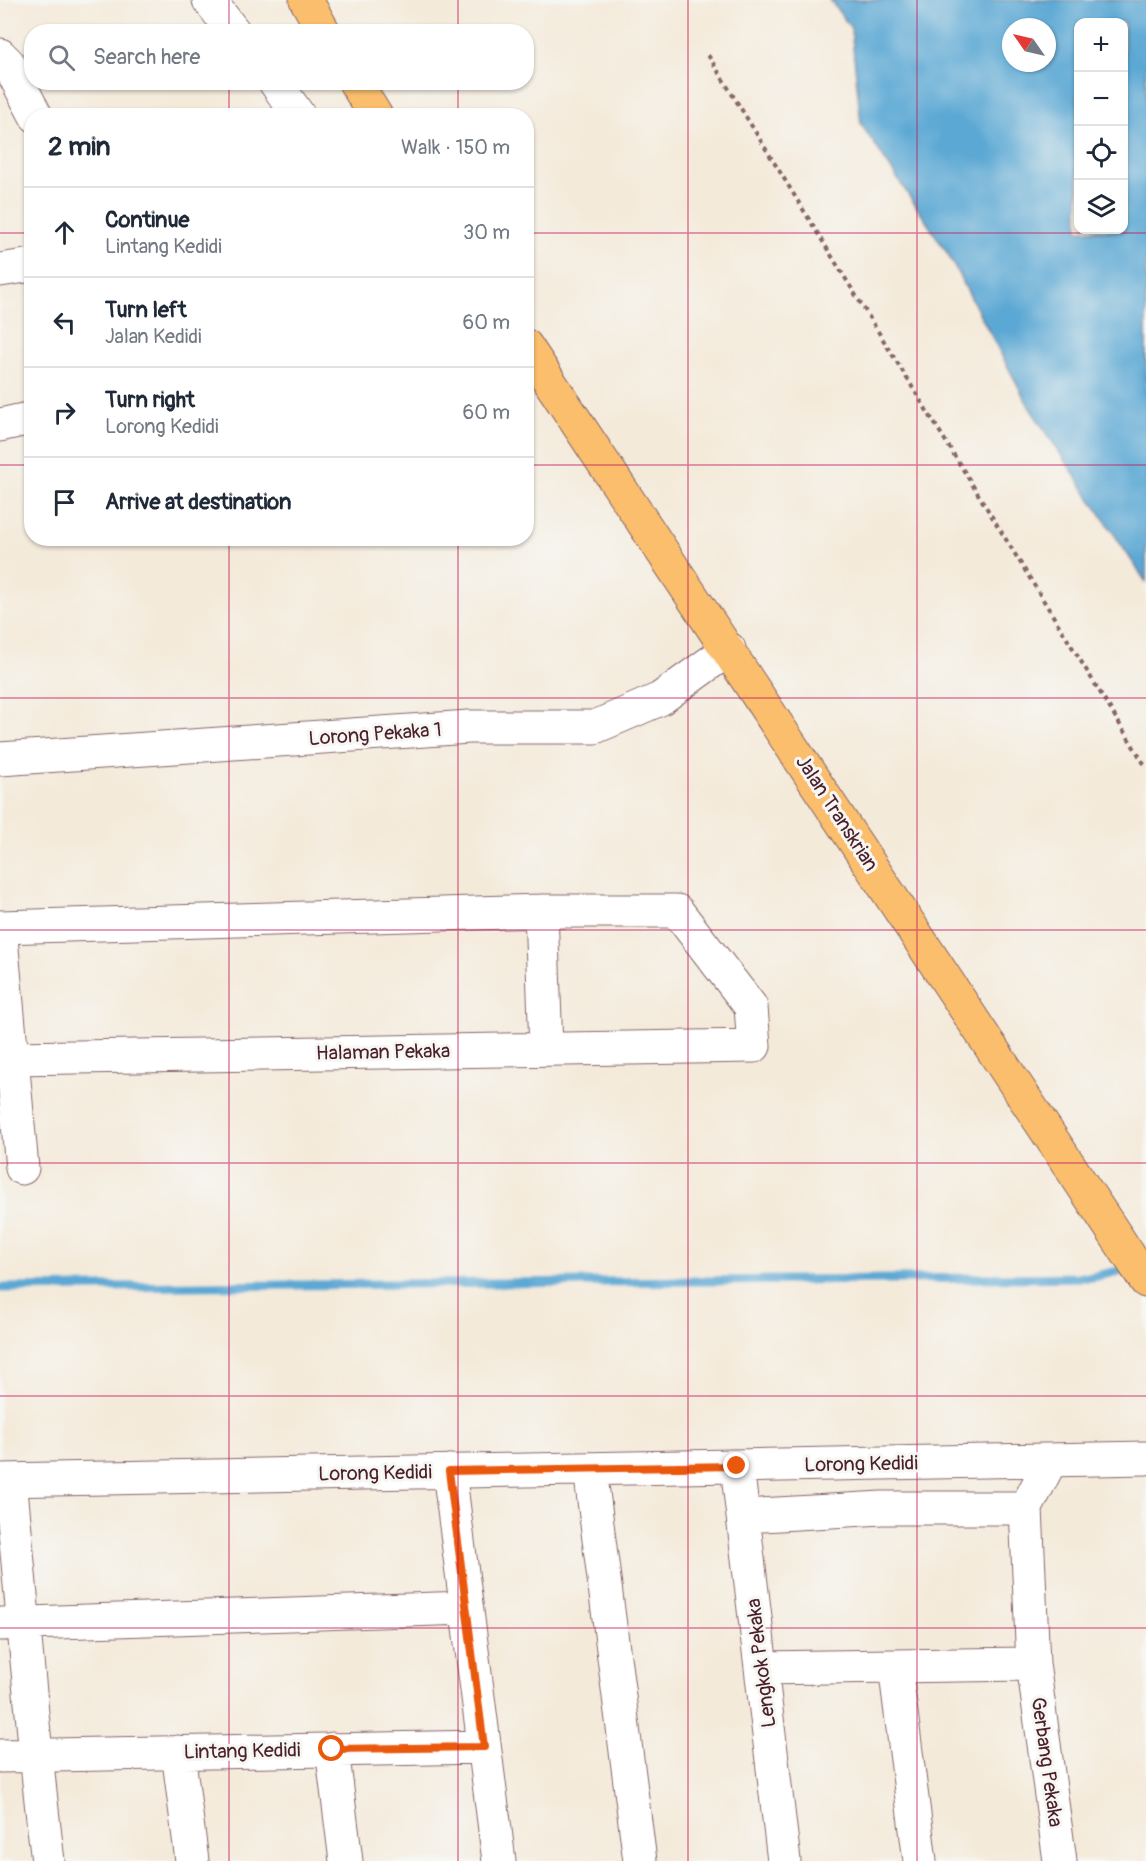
<!DOCTYPE html>
<meta charset="utf-8">
<style>
:root{--surface:#fff;--page:#f6f6f7;--text:#1f2937;--muted:#747a83;--line:#e0e1e3}
body{margin:0;font-family:Pangolin,sans-serif;background:var(--page);color:var(--text)}
.controls{position:absolute;right:18px;top:18px;display:grid;overflow:hidden;border-radius:12px;box-shadow:0 2px 4px #0004}
.controls button{width:54px;height:54px;display:grid;place-items:center;padding:0;border:0;border-bottom:2px solid var(--line);background:var(--surface);color:var(--text);font:30px sans-serif}
.compass{position:absolute;left:1002px;top:18px;width:54px;height:54px;border-radius:50%;background:var(--surface);box-shadow:0 2px 4px #0004;rotate:304deg}
.stop{position:absolute;width:18px;height:18px;margin:-14px;border:4px solid #ea580c;border-radius:50%;background:#fff}
.stop.end{background:#ea580c;border-color:#fff;box-shadow:0 2px 6px #0008}
.list{margin:0;padding:0;list-style:none}
h2{display:flex;justify-content:space-between;align-items:center;height:78px;margin:0;padding:0 24px;font-size:26px}
h2 small{font-size:20px;font-weight:400;color:var(--muted)}
.list li{display:grid;grid-template-columns:39px 1fr auto;gap:18px;align-items:center;box-sizing:border-box;height:90px;padding:0 24px;border-top:2px solid var(--line)}
.list b{display:block;font-size:22px;white-space:nowrap}
.list p{margin:0;font-size:20px;white-space:nowrap;color:var(--muted)}
.list em{font-size:20px;font-style:normal;color:var(--muted)}
.icon{flex:none;width:33px;height:33px;fill:none;stroke:currentColor;stroke-width:2;stroke-linecap:round;stroke-linejoin:round}
.map{position:relative;flex:none;width:1146px;height:1861px;overflow:hidden}
.search{position:absolute;background:var(--surface);box-shadow:0 2px 4px #0004;left:24px;top:24px;width:510px;height:66px;display:flex;align-items:center;gap:15px;box-sizing:border-box;padding:0 21px;border-radius:24px;color:var(--muted);font-size:22px}
.panel{position:absolute;background:var(--surface);box-shadow:0 2px 4px #0004;left:24px;top:108px;width:510px;height:438px;border-radius:24px}
.map>svg:first-child{display:block}
.water{fill:#5ba8d4;stroke:#526480;stroke-width:1.5;fill-rule:evenodd}
.lines{fill:none;stroke-linecap:round;stroke-linejoin:round}
.stream{stroke:#5ba8d4;stroke-width:9}
.minor-casing{stroke:#866668;stroke-width:35}
.major-casing{stroke:#866668;stroke-width:35}
.path{stroke:#866668;stroke-width:4;stroke-dasharray:4.5 4.5;stroke-linecap:butt}
.minor{stroke:#fff;stroke-width:33}
.major{stroke:#fabe6d;stroke-width:33}
.route{stroke:#ea580c;stroke-width:8}
.grid{fill:none;stroke:#c2185b;stroke-width:1.5;stroke-opacity:0.55}
.labels{text-anchor:middle;dominant-baseline:central;stroke-width:6;stroke-linejoin:round;paint-order:stroke}
.street-label{font-size:20px;fill:#4a1f2b;stroke:#f6f6f2}
</style>
<div class="map">
<svg width="1146" height="1861" viewBox="0 0 1146 1861">
<rect width="100%" height="100%" fill="#f6f6f2"/>
<filter id="ink" filterUnits="userSpaceOnUse"><feTurbulence type="fractalNoise" baseFrequency=".0167" numOctaves="2"/><feDisplacementMap in="SourceGraphic" scale="12" xChannelSelector="R" yChannelSelector="G"/><feConvolveMatrix kernelMatrix="1 2 1 2 8 2 1 2 1" color-interpolation-filters="sRGB"/></filter>
<filter id="wash" filterUnits="userSpaceOnUse"><feTurbulence type="fractalNoise" baseFrequency=".008" numOctaves="4" result="noise"/><feDisplacementMap in="SourceGraphic" scale="24" xChannelSelector="R" yChannelSelector="G"/><feGaussianBlur stdDeviation="1.35" result="paint"/><feColorMatrix in="noise" values="0 0 0 0 0 0 0 0 0 0 0 0 0 0 0 0 0 1.4 0 .05"/><feComposite in="paint" operator="in"/></filter>
<g filter="url(#wash)">
<rect width="100%" height="100%" fill="#f4eada"/>
<path class="water" d="M830 0H1146V582L1030 408 946 251 861 124 851 28ZM1078 22H1124V230H1078ZM1011 27H1047V63H1011Z"/>
<g class="lines">
<path class="stream" d="M0 1288 1093 1277 1131 1268"/>
</g>
</g>
<g filter="url(#ink)">
<g class="lines">
<defs>
<path id="minor" d="M209 0 234 32
M0 55 8 63 36 116
M275 82 299 116
M0 270 32 265
M0 425 32 418
M0 759 469 727H595L660 699 729 649
M541 911 546 1049
M12 1058 754 1046 751 1007 677 911H541L0 927 22 1168
M737 1466 784 1861
M590 1469 640 1861
M449 1471 499 1861
M0 1480 1146 1458
M10 1480C23 1607 32 1734 48 1861
M1026 1508 1033 1664 1060 1861
M744 1516 882 1508H1026L1051 1460
M0 1624 466 1608
M895 1666 920 1861
M761 1668 1033 1664
M332 1749 346 1861
M178 1752 192 1861
M0 1756 484 1747"/>
<path id="major" d="M306 0 324 32
M355 82 376 116
M526 346 1146 1281"/>
</defs>
<use href="#minor" class="minor-casing"/>
<use href="#major" class="major-casing"/>
<path class="path" d="M708 55 1146 767"/>
<use href="#minor" class="minor"/>
<use href="#major" class="major"/>
</g>
</g>
<g class="lines" filter="url(#ink)">
<path class="route" d="M332 1749 484 1747 449 1471 737 1466"/>
</g>
<path class="grid" d="M229 0V32M458 0V32M688 0V1861M917 0V1861M229 82V116M458 82V116M0 233H32M526 233H1146M0 465H32M526 465H1146M229 538V1861M458 538V1861M0 698H1146M0 930H1146M0 1163H1146M0 1396H1146M0 1628H1146"/>
<g class="labels">
<g class="street-label">
<text transform="translate(375 734) rotate(-4)">Lorong Pekaka 1</text>
<text transform="translate(837 813) rotate(57)">Jalan Transkrian</text>
<text transform="translate(383 1052) rotate(-1)">Halaman Pekaka</text>
<text transform="translate(861 1464) rotate(-1)">Lorong Kedidi</text>
<text transform="translate(375 1473) rotate(-1)">Lorong Kedidi</text>
<text transform="translate(761 1663) rotate(-97)">Lengkok Pekaka</text>
<text transform="translate(242 1751) rotate(-1)">Lintang Kedidi</text>
<text transform="translate(1047 1762) rotate(82)">Gerbang Pekaka</text>
</g>
</g>
</svg>
<div class="controls">
<button>+</button>
<button>−</button>
<button><svg class="icon" aria-label="locate" viewBox="0 0 24 24"><circle cx="12" cy="12" r="6"/><path d="M12 2v4M12 18v4M2 12h4M18 12h4"/></svg></button>
<button><svg class="icon" aria-label="layers" viewBox="0 0 24 24"><path d="M12 4l9 5-9 5-9-5zM3 14l9 5 9-5"/></svg></button>
</div>
<svg class="compass" viewBox="-18 -18 36 36"><path d="M0-13l5 13h-10z" fill="#e53935"/><path d="M0 13l5-13h-10z" fill="#747a83"/></svg>
<div class="stop" style="left:332px;top:1749px"></div>
<div class="stop end" style="left:737px;top:1466px"></div>
<div class="search"><svg class="icon" aria-label="search" viewBox="0 0 24 24"><circle cx="10" cy="10" r="6"/><path d="M15 15l6 6"/></svg>Search here</div>
<section class="panel">
<h2>2 min<small>Walk · 150 m</small></h2>
<ul class="list">
<li><svg class="icon" aria-label="ahead" viewBox="0 0 24 24"><path d="M12 20V5M6 11l6-6 6 6"/></svg><div><b>Continue</b><p>Lintang Kedidi</p></div><em>30 m</em></li>
<li><svg class="icon" aria-label="left" viewBox="0 0 24 24"><path d="M17 20v-9H6M10 6l-5 5 5 5"/></svg><div><b>Turn left</b><p>Jalan Kedidi</p></div><em>60 m</em></li>
<li><svg class="icon" aria-label="right" viewBox="0 0 24 24"><path d="M7 20v-9h11M14 6l5 5-5 5"/></svg><div><b>Turn right</b><p>Lorong Kedidi</p></div><em>60 m</em></li>
<li><svg class="icon" aria-label="arrive" viewBox="0 0 24 24"><path d="M6 21V4h12l-3 4 3 4H6"/></svg><div><b>Arrive at destination</b></div></li>
</ul>
</section>
</div>
